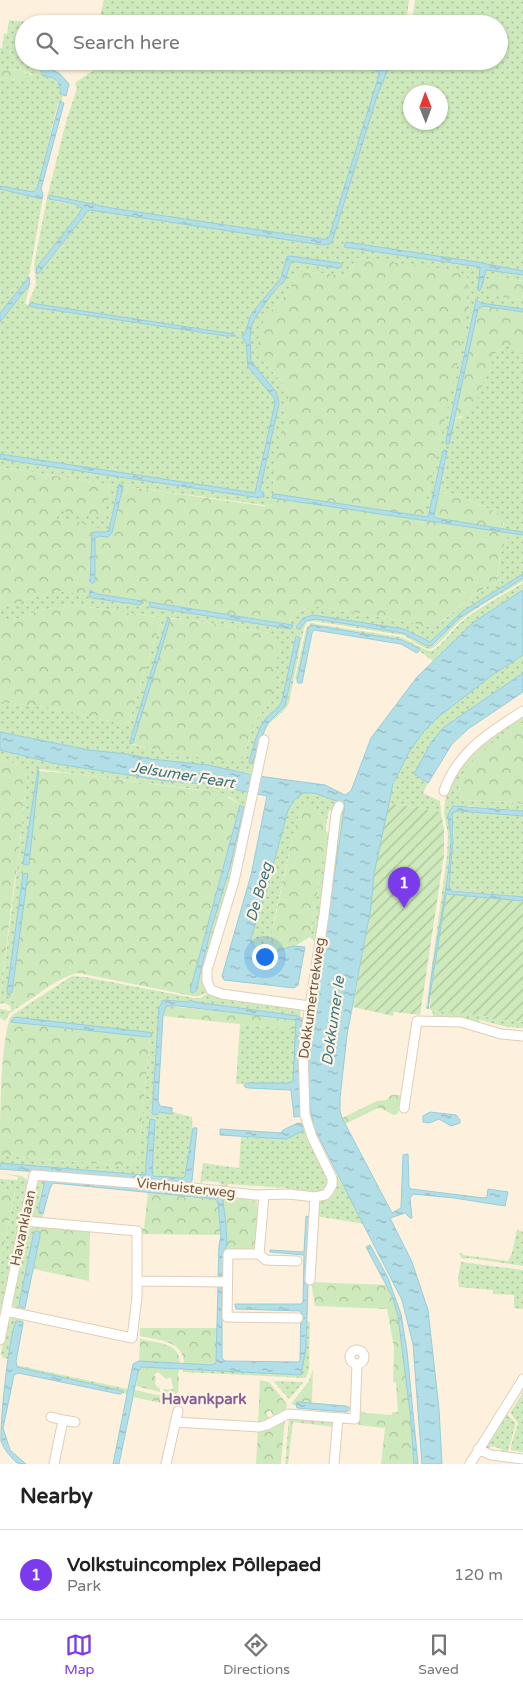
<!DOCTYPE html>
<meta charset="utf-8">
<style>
:root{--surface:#fff;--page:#f2f2f2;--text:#222;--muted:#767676;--line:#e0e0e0;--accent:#7c3aed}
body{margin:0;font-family:"Varela Round",sans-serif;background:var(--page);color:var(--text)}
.compass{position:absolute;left:403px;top:85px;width:45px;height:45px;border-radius:50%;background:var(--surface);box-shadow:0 1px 4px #0004;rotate:359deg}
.you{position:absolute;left:264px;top:956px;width:18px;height:18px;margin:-12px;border:4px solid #fff;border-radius:50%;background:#1a73e8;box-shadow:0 0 0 8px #1a73e833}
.badge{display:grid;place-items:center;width:32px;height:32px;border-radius:50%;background:var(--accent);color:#fff;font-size:16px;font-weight:700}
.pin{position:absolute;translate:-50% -41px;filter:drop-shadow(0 1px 2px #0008)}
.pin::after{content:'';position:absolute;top:26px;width:18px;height:15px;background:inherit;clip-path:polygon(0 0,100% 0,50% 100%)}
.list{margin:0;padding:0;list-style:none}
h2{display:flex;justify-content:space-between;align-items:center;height:65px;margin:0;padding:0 20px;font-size:21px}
h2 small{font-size:16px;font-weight:400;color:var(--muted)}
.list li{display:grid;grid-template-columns:32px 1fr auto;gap:15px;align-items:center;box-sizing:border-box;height:90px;padding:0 20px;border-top:1px solid var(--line)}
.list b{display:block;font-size:19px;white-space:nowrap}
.list p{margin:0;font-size:16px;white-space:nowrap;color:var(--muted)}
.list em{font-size:16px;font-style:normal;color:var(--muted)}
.icon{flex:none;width:28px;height:28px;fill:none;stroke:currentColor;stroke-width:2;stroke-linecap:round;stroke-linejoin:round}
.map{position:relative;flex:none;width:523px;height:1464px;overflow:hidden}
.search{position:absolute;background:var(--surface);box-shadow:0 1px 4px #0004;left:15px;right:15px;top:15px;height:55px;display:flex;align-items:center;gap:12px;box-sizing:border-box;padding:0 18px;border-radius:28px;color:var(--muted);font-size:19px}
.sheet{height:155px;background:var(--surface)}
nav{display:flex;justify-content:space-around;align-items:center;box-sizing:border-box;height:70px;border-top:1px solid var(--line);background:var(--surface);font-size:14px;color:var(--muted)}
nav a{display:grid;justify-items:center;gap:2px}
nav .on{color:var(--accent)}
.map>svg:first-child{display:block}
.grass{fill:url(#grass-dots);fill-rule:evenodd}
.forest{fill:url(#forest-crowns)}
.garden{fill:url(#garden-furrows)}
.water{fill:url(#water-ripples);stroke:#97cdd9}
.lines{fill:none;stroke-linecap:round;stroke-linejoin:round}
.minor-casing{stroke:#e1cdb9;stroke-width:11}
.minor{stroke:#fff;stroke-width:9}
.labels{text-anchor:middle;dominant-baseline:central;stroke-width:4.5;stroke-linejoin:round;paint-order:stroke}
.street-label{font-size:14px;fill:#735745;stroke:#fff5e4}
.water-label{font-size:15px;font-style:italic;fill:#3b7481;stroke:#fff5e4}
.neighbourhood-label{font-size:15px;font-weight:bold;fill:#866097;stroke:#fff5e4}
</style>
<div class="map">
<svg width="523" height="1464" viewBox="0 0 523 1464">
<defs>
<pattern id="grass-dots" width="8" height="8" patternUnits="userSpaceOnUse" patternTransform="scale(1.25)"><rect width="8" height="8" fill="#ceeabc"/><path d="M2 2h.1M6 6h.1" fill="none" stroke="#acc09b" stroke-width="1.8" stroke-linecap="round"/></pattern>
<pattern id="forest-crowns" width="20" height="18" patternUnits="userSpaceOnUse" patternTransform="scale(1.25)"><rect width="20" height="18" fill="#ceeabc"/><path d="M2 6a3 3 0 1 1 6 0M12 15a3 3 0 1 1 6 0" fill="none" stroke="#acc09b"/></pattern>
<pattern id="garden-furrows" width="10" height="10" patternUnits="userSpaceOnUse" patternTransform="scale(1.25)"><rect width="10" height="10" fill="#ceeabc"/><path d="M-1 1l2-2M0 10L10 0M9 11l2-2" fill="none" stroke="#acc09b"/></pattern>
<pattern id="water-ripples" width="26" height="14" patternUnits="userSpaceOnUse" patternTransform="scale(1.25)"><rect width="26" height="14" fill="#b2dee7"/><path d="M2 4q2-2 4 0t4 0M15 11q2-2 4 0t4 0" fill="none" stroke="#95b7bd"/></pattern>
</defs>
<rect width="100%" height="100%" fill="#fdf1dd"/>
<path class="grass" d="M104 0H409L406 24H98Z
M415 0H523V271L477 262 346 242 344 246 480 267 481 291 485 270 523 275V281L496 277 501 297 523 300V309L487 304 481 303 479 300H475L445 443H449L454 419 461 418 487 372 495 353 505 345 520 350 523 353V532L502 529 504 523 498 513 458 495 439 491 446 460 443 451 430 516 428 517H422L463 274 359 258 353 264 351 272 345 276 304 271 293 280 290 290 270 312 264 362 286 387 289 396 283 435 273 479 275 494H273L272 498H274L271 506 123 486 120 484 118 487 109 529 106 532H98V528L57 519 56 511H62L112 485 0 467V459L261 497V486L279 403 251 361 250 337 252 324 255 318 272 294 280 287 291 261 338 268 340 263 287 257 281 278 256 308 250 317 245 335 248 367 274 398 275 403 255 493 0 454V322L30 284 25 304 30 305 32 307 226 336 236 335 30 303 29 301 36 285 34 265 47 198 66 122 77 88 75 83 107 61H320L371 69 378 71 379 75 329 237 327 239H320L111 208 60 197 48 198C57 204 72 202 82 207L79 214 37 267V274L59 248 87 212 90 210 327 245 332 242 377 96 389 67 387 66 390 61H499V24H412ZM410 92H440V122H410Z
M9 20 47 24H24V61H44L41 72 43 76C54 77 61 82 60 94L63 95 62 101 58 103 37 189 33 192 0 186V78L17 80 34 75 20 70 0 69V48H2L4 33 7 34Z
M0 189 42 199 43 197 29 277 0 313Z
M509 533 523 535V574L463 611 430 642 404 629 313 615C305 616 300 619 296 627H302C305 620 310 620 316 619L403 633 429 646 434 644 459 618 466 613 523 578V581C502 594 476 606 458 623 452 628 437 648 430 649 421 649 411 638 402 635L313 621 307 622 304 628 289 703C284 713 276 716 269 724 259 737 258 759 255 774L182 762 151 759 127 754 89 750 0 732V702L54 708 128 725 162 618 75 605 40 610 11 621H0V608L56 591 89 594 92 598 140 605 142 601 149 602 150 607 291 629 293 625 289 624 294 613 310 607H320L411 622 423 627 441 622 476 593 497 581 500 555ZM168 618 183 619 270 633V702L254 722 244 757 160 751 130 744V741ZM296 636 300 638 287 700 281 711 267 724 252 763 269 715 277 710 282 701Z
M523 583V590L474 622 433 661 406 641 311 625 302 657 297 680 295 679 306 629 310 623 400 637C411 640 420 649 431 651 443 646 450 632 459 624 478 607 502 596 523 583Z
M523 655V673L444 727 414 774 428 783 423 793 440 801 441 812 388 803C395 777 407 750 424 730 434 720 446 711 457 702 478 685 500 670 523 655Z
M523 715V723C502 737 465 757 460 784 459 788 460 793 461 796L466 800 523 803V811L469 806 452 808 449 823 451 838 445 894 428 1009H426L447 856 448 835 444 813 445 801 450 782 471 751Z
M0 750 57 764 167 781 207 784 251 793 238 852 215 933 209 991C204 995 199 997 193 996V993L196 991 210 933 230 867 243 805H240L230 797 202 790 38 769 7 992V996L17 999 23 1004 10 1013 5 1021 0 1018V1009L11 1011 10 1006 5 1003 0 1004V997L18 862 27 775 18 764 0 760Z
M302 793H314L338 801 335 811 329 810 326 826 319 813 301 811 296 822 273 925V952L269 954 258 951 254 947 251 938 266 892 288 810 294 800Z
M342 803 345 804 309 1044 312 1122C324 1158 347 1191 365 1224L315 1216 317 1203 330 1195 336 1186 315 1139 307 1115 305 1062 339 810Z
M453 811 523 816V897L450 890 449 887 454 833 451 815Z
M329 858 318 945 310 937 322 861Z
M72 976 85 977 194 998H200L209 993 298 1008 301 1010 300 1017 195 1002 194 1001C183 1004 168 996 160 1003L152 1114 156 1115 159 1112 171 1114 172 1112 192 1117C193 1130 192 1169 183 1178H164L152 1174 155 1120 149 1128 145 1175 0 1163V1155L125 1166 138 1159 150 1037 152 1034 18 1018 12 1015Z
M432 1010 485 1016 493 1019 523 1022V1028L507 1027 480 1020 479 1025 434 1019Z
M240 1024 296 1030 293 1081 288 1083 236 1084Z
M305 1130 329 1179 327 1188 318 1194 285 1192 288 1189 286 1188 228 1184V1187L221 1185 219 1182 204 1181 200 1183 203 1163 239 1168 241 1137 286 1139Z
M0 1173 22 1176 29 1181 0 1322V1265L15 1192 0 1190V1179L17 1180 19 1177Z
M47 1177 188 1189 250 1196 256 1200 260 1210 256 1205 251 1201 228 1195 100 1184 51 1178H48C40 1186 39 1203 39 1213L43 1214 42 1219 32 1217C28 1209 31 1191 36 1184 39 1180 43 1178 47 1177Z
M31 1226H41L40 1232 35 1231 33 1236 19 1304 23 1308H25V1311L16 1309 12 1305 26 1230Z
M517 1229 523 1232V1266L468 1258 462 1259 459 1253H462L463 1255 508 1261 512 1253Z
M461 1262 523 1270V1309L514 1308V1295L493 1294V1290L459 1287 458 1277Z
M13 1317 23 1318V1322H15L8 1359 3 1358 1 1354 7 1322Z
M307 1320 310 1323 309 1369 306 1378 183 1372V1369L301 1375 306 1348Z
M16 1365 128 1389 127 1394 122 1393V1391L19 1368Z
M275 1381 302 1382 303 1383 289 1399 274 1382Z
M523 1385V1389L507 1414 516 1423 508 1451V1453L500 1455 502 1449 491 1446 488 1451 485 1448Z
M523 1392V1452L511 1450V1446L518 1423 510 1413Z
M289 1418 333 1422 334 1427 293 1422 288 1464H285Z"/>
<path class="forest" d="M0 69 20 70 35 77 17 80 0 78Z
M355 258H359L449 270 463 274 468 278 466 325 433 473 422 517 275 494 273 479 282 435 289 396 286 387 264 362 257 350 262 324 270 312 290 290 293 280 298 273 304 271 345 276 351 272Z
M496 277 523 281V300L501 297 490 293 489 286 491 278Z
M483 306 523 312V353L520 350 505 345 495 353 472 412 454 419 478 309Z
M0 467 112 485 103 518 62 511H56L57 519 92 524 98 528V532H94L92 534 90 582 94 583 95 538 99 536 112 533 123 486 263 506H271L274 498 509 533 500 555 497 581 476 593 434 627H423L411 622 320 607H310L294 613 289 624 97 594 89 591V594L56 591 0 608Z
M439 491 458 495 498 513 504 518 502 529 436 518 434 516Z
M75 605 162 618 128 725 54 708 0 702V621H11L40 610Z
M170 619H183L270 633 280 643 270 702 254 722 244 757 233 761 201 758 160 751 132 744Z
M523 723V803L466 800 461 796C460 793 459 788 460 784 464 757 502 737 523 723Z
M0 760C12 763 23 763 27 775L18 862 14 885 0 997Z
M39 771 76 774 222 793 240 805 190 991 193 993V996L78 973C58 977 40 994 23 1004L17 999 7 996V992L10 994 12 992 28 875 23 874V864H29Z
M310 805 315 806 326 826V831L331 837 329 858 322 862 310 937 295 946 273 952V945L271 937 296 822 301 811Z
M166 1006 295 1019 297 1022 296 1030 163 1016Z
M12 1015 14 1017 11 1020 16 1023 150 1037 138 1159 135 1164 125 1166 0 1155C0 1128 0 1032 12 1015Z
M391 1095H402L398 1113 395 1115C389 1114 384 1108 378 1108L345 1124 342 1118 377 1101 386 1100Z
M0 1190 15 1191 0 1265Z
M148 1192 215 1199 218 1203 221 1235 141 1234V1228H144Z
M230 1197C269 1199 259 1218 256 1247L253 1250 224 1251C228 1234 225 1219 223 1202L224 1199Z
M41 1226 90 1231 89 1281 34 1269Z
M311 1282 387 1285C399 1310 402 1337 405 1364 409 1397 412 1431 414 1464H381L385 1428 358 1425V1410L366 1413 391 1415 393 1412H398L396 1383 393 1382 394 1348 387 1309 315 1306Z
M140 1328H217L216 1363 211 1365 184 1364C184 1340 157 1340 140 1336Z
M140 1339C156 1343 180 1342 180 1363L139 1361Z
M141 1367 179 1369 178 1375 179 1379 178 1395 163 1393 164 1388 165 1390 173 1389 171 1377 166 1379 158 1372 154 1375 156 1378 155 1383 157 1387 160 1388V1392L136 1386 138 1372Z
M313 1369 312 1403 298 1402 296 1406 291 1404 309 1381Z
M260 1380 269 1382 287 1404 286 1411 274 1417 270 1410 266 1413 270 1419 258 1423Z
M135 1390 175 1399V1406L133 1397Z
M285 1418 281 1464H256L258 1430Z"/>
<path class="garden" d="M388 803 441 812 444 830V855L420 1015 394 1012 393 1016 353 1007 371 907 374 874Z
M446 894 523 901V1022L493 1019 485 1016 430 1010 431 994Z"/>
<path class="water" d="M44 61H50L51 69 60 74 69 84 66 96 60 94C62 82 54 76 43 76L41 72Z
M320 61C342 61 362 66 383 67L385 65 389 67 377 96 332 242 330 244 322 245 90 210 87 212 38 274 36 273 37 267 79 214 82 208 75 204 49 199V195L111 208 320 239H327L329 237 379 75 378 71 371 69Z
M60 101 64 103 41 189 43 194 42 199 0 189V186L33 192 37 189Z
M346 242 477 262 523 271V275L486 270 481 289 479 291 478 290 480 267 344 247Z
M290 256 340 263 342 265 341 267 338 268 291 261 285 280 272 294 255 318 252 324 250 337 251 361 276 392 279 403 261 486 260 490 264 494V497H253L0 459V454L255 493 275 403 274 398 248 367 246 343 242 337V335L245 334 250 317 256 308 281 278 287 257Z
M29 277 30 284 0 322V313Z
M476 299 481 303 523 309V312L483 306 478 309 449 444H446V440Z
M30 303 234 334 236 336H226L32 307 29 306Z
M445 450 447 451 434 516 436 518 523 532V535L272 498 273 494H275L428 517 443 451Z
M119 484 123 486 112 533 108 537 99 536 95 538V580L94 583H91L90 582 92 534 94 532H106L109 530Z
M523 574V578L459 618 431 646 425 645 403 633 316 619 306 621 299 630 296 627 303 618 313 615 404 629 430 642 463 611Z
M90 590 97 594 142 601 140 605 92 598 89 596Z
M523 590V655L491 676 437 718 424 731 409 752 393 784 374 874 371 907 347 1035 340 1098V1111L342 1118 392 1213 401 1208 403 1155 408 1154 409 1187 411 1189 484 1198 487 1197 488 1189 508 1192 505 1206 454 1198 413 1194 410 1198 412 1218H410L405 1213 390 1218 412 1262 428 1310 439 1409 442 1464H422L413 1344 402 1300 314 1128 310 1107 308 1084 309 1044 345 804 314 793H303L294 800 288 810 266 892 251 938 252 943 258 951 269 954 293 946 305 947 298 985 294 988 224 980 222 976 251 875 267 796 207 784 167 781 57 764 0 750V732L89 750 127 754 151 759 208 765 258 776 325 785 345 795 351 791 371 738 417 677 474 622Z
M149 602 293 625V626L291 629 150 607Z
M169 618 170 620 166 634 133 743 130 744V741L167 620Z
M311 625 402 640 420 649 417 653 401 644 314 630 312 633 302 683H298L297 681 308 629Z
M296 636 300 638 285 706 267 724 252 763 250 764 249 762C253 749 256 733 264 721 269 713 278 711 282 701Z
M523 673V692L468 729 452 744 428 783 414 774 432 741 444 727Z
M38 769 39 771 29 864 26 865 23 864Z
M240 805 244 807 230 867 210 933 196 991 192 993 190 991Z
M453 806 523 811V816L458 811 452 813 453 839 449 887 452 891 523 897V901L446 894 428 1009C432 952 448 897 451 840 451 831 448 823 448 814Z
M26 873 28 874 12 992 10 994 7 992 23 874Z
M165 1000 188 1002 190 1000 195 1002 298 1016 303 1019 299 1068 302 1116 294 1117 291 1090 248 1088 245 1087 244 1085 247 1083H288L293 1081 296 1020 178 1006H166L163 1016 158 1101 160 1106 172 1108V1114L159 1112 157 1115 152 1114 159 1008 162 1001Z
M14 1017 147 1032 151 1033 152 1036 148 1037 11 1022Z
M430 1112 456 1115 460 1120V1123L451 1126 439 1119 429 1123 423 1122V1116Z
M150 1119 155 1120 152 1174 154 1176 183 1178 185 1176 193 1128H197L192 1181 189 1184 0 1169V1163L145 1175Z
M298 1123 304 1124 305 1130 286 1139 220 1135V1129L281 1133 283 1130Z
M45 1180 228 1195 230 1198 224 1199 223 1202 226 1224 227 1243 224 1255 223 1278H218L219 1246 221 1235 218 1203 215 1199 53 1183 50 1188 43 1214 39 1213V1206Z
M306 1216 310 1217 306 1348 301 1375 141 1367 138 1372 119 1464H113L133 1364 139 1361 211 1365 216 1363 218 1285H222V1358L225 1361 299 1362 300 1360 301 1311 236 1309 235 1304H301L303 1302 304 1255 270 1252V1250L304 1252Z
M35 1231 40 1232V1236L25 1308 20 1307 19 1304 33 1236Z
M370 1245 388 1278 401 1314 407 1351 418 1464H414L410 1412 398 1316 392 1296 366 1247Z
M16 1321 23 1322V1324L16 1361 17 1367 123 1391 121 1394H119L18 1373 14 1375 3 1428 10 1450 26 1464 17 1463C11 1457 4 1450 1 1441 0 1422 8 1341 16 1321Z
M298 1402 346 1406 350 1408 348 1411 345 1412 297 1408 296 1403Z"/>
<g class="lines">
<defs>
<path id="minor" d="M264 740 234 881 207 970V981L211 990 222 994 309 1006
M444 791C458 751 489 733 523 711
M404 1108 417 1021 461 1022 501 1034 523 1036
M259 1254 264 1195
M297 1261 266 1260 259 1254H228L227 1317 298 1318
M310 1280 315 1197
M137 1281 227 1282
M6 1311 132 1338 137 1297V1231L24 1221
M0 1340 34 1175 194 1188 255 1195 289 1194 315 1197 325 1195 328 1192 332 1185V1178L312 1137 305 1115 303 1051 324 915 336 814 339 806
M350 1357a7 7 0 1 1 14 0a7 7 0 1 1-14 0Z
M51 1417 63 1420 54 1464
M63 1420 75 1422
M175 1422 259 1427 267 1425 288 1414 355 1419 357 1364
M478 1449 491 1455 523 1459
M166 1464 178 1411
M334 1464 338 1418
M470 1464 523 1379"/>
</defs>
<use href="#minor" class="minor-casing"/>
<use href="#minor" class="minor"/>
</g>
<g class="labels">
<g class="street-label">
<text transform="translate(312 998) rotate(-82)">Dokkumertrekweg</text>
<text transform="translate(186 1188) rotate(6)">Vierhuisterweg</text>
<text transform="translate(23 1228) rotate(-78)">Havanklaan</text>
</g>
<g class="water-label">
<text transform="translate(183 775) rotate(9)">Jelsumer Feart</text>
<text transform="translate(259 892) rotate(-74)">De Boeg</text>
<text transform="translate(333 1021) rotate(-82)">Dokkumer Ie</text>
</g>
<g class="neighbourhood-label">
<text x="204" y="1399">Havankpark</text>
</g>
</g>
</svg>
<svg class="compass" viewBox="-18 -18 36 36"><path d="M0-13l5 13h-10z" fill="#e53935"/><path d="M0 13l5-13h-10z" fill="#767676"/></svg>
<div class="you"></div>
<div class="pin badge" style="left:404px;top:908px">1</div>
<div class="search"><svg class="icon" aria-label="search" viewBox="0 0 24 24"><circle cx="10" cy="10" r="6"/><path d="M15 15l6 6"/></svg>Search here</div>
</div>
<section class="sheet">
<h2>Nearby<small></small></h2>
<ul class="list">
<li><span class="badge">1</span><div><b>Volkstuincomplex Pôllepaed</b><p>Park</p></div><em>120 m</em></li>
</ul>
</section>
<nav>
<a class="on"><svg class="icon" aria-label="map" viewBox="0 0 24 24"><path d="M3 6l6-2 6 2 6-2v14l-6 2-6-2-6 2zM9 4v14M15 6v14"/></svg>Map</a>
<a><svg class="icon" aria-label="directions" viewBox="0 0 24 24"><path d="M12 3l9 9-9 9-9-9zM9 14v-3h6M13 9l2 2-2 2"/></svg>Directions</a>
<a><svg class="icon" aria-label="saved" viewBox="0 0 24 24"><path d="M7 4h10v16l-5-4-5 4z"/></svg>Saved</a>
</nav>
